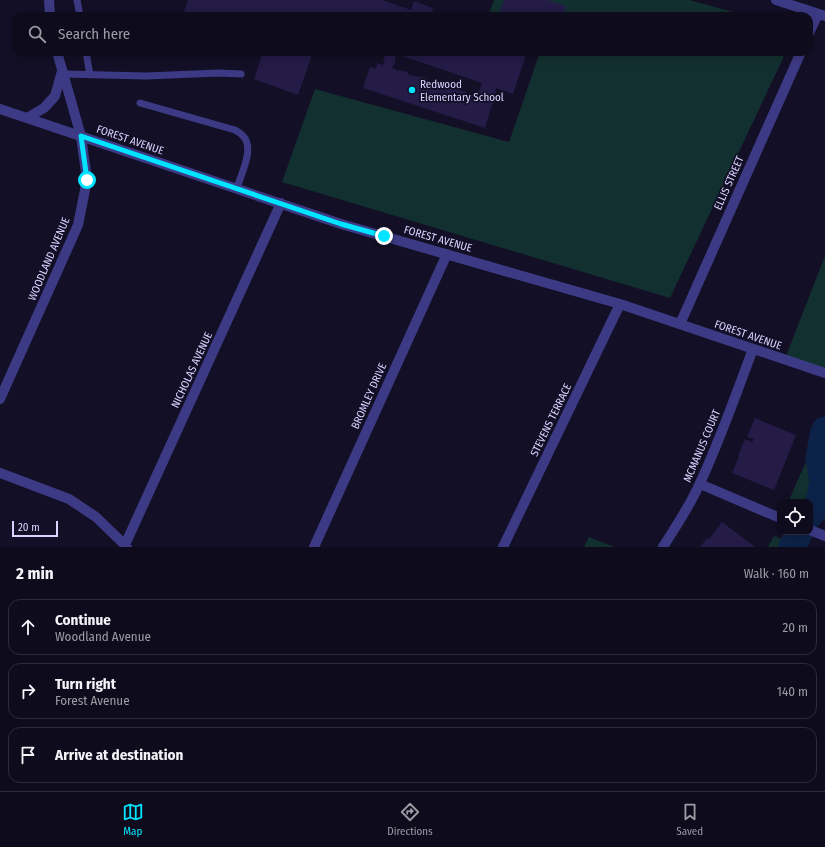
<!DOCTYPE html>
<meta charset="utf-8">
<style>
:root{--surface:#0e0b1c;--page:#1c1929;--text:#f1f3f6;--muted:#9b9ba3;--line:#2e2b3b;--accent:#00e5ff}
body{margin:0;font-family:"Fira Sans Condensed",sans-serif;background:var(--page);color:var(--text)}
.controls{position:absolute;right:12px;bottom:12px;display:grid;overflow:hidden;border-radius:8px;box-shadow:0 2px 10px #0003}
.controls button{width:36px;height:36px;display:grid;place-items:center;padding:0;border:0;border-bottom:1px solid var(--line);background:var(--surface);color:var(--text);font:20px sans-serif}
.scale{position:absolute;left:12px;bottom:10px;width:46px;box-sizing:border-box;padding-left:4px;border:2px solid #d9d4ff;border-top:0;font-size:11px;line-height:14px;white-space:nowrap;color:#d9d4ff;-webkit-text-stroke:3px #130f26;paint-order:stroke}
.stop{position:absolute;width:12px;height:12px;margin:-9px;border:3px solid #00e5ff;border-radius:50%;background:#fff}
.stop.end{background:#00e5ff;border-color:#fff;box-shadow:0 1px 4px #0008}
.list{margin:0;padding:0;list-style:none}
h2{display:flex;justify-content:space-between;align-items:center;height:52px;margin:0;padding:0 16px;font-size:17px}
h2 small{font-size:13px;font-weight:400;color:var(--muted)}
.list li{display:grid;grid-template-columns:26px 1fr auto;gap:12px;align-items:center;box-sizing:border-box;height:56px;margin:0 8px 8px;padding:0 8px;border:1px solid var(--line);border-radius:12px}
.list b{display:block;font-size:15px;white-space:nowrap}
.list p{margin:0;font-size:13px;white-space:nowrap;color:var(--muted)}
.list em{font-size:13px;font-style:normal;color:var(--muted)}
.icon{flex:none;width:22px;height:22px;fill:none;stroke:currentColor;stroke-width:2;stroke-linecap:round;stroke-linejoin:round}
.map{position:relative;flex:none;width:825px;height:547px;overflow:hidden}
.search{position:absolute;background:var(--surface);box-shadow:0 2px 10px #0003;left:12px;right:12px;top:12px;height:44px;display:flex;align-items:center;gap:10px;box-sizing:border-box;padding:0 14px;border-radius:12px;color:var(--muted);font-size:15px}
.sheet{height:244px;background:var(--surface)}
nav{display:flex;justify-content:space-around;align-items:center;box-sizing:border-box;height:56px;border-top:1px solid var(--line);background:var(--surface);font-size:11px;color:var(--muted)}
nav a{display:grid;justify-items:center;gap:2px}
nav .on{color:var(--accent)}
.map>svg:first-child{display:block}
.green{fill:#12302f}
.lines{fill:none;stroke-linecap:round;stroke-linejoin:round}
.river{stroke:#0c2248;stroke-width:27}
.building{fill:#241b47;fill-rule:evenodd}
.lane{stroke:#3d3a85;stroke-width:7}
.street{stroke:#3d3a85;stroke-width:10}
.route{stroke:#00e5ff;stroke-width:5}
.poi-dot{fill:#00e5ff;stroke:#130f26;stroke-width:1.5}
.labels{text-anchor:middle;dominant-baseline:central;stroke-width:3.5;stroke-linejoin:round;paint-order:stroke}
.poi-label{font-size:11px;fill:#d9d4ff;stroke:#130f26;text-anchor:start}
.street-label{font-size:11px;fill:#d9d4ff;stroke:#130f26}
</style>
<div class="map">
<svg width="825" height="547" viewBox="0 0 825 547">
<rect width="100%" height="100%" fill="#130f26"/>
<path class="green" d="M494 0H689L748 16H488Z
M540 52H786L670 298 282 182 315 89 509 142Z
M825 256V370L786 356Z
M813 446 825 453V520L810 512V502H792L789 500Z
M774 536 807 547H768Z
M589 537 614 547H584Z"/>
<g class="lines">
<path class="river" d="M810 515 819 502 823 482 819 458 823 435 825 430
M792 547 800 532"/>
</g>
<path class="building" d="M188 0H383L411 10 414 1 433 8 431 16H260L255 14 254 16H197L184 12Z
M504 0H548L566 6 563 16H499Z
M263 52H313L298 95 254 79Z
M388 52H527L513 94 496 88 495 92H496L494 98H493L491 101 493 102 485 128 363 88 370 67 376 69 377 63 383 65 385 62 383 61 385 55H387ZM396 54 482 83 477 97 466 93 467 92 447 87V85L438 83V84L427 80 428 79 418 76V77L407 74 408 72 399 70 398 71 392 68 393 65H394L396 59 395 58Z
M755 418 796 435 774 490 732 473 739 457 738 456 745 439 752 442 754 439 747 437Z
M722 522 755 547H700L707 538 709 539Z"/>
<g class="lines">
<path class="lane" d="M77 0 80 16
M86 52 90 75
M63 74 146 76 219 73 241 74
M140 103 235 130C238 132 241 133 243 136 255 148 241 174 237 188"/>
<path class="street" d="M49 0 50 16
M776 0 825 16
M809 33 818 14
M0 109 341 224 620 304 825 373
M27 118 44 108 55 96 62 71
M680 324 801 52
M0 399 78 225 87 180 81 136 57 52
M0 473 69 499 96 517 127 547
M700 484 780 518
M810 530 825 536
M124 547 281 203
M314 547 447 254
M503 547 620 304
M663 547C676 526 690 506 700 483 720 440 736 394 753 349"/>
</g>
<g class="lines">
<path class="route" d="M87 180 81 136 341 224 384 236"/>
</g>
<circle class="poi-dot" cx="412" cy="90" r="4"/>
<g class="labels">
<g class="poi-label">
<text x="420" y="84">Redwood<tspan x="420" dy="13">Elementary School</tspan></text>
</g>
<g class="street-label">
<text transform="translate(130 140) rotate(19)">FOREST AVENUE</text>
<text transform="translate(729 183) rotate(-66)">ELLIS STREET</text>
<text transform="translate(438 239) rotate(16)">FOREST AVENUE</text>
<text transform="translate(49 259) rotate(-67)">WOODLAND AVENUE</text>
<text transform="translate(748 335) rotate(19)">FOREST AVENUE</text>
<text transform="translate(192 370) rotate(-65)">NICHOLAS AVENUE</text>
<text transform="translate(369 396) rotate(-66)">BROMLEY DRIVE</text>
<text transform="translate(551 420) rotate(-64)">STEVENS TERRACE</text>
<text transform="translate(702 446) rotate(-67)">MCMANUS COURT</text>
</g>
</g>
</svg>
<div class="controls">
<button><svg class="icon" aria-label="locate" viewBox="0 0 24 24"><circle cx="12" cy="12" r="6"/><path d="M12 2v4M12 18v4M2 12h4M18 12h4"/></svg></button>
</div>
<div class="scale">20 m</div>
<div class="stop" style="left:87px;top:180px"></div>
<div class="stop end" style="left:384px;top:236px"></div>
<div class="search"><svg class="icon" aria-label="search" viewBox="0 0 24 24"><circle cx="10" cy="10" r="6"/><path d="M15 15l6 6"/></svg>Search here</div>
</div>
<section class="sheet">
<h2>2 min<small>Walk · 160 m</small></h2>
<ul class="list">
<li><svg class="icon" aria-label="ahead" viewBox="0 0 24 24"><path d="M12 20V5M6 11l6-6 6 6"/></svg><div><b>Continue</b><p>Woodland Avenue</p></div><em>20 m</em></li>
<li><svg class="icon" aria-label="right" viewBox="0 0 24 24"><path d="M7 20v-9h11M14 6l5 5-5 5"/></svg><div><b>Turn right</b><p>Forest Avenue</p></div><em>140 m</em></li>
<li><svg class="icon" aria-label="arrive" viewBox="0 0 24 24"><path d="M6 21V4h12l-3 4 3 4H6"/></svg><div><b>Arrive at destination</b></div></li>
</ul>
</section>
<nav>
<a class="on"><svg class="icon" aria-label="map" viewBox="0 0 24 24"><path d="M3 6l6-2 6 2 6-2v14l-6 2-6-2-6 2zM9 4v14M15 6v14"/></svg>Map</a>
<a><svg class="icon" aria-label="directions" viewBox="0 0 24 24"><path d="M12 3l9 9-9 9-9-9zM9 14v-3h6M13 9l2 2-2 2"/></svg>Directions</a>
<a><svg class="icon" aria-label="saved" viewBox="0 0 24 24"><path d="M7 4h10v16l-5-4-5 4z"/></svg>Saved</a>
</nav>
